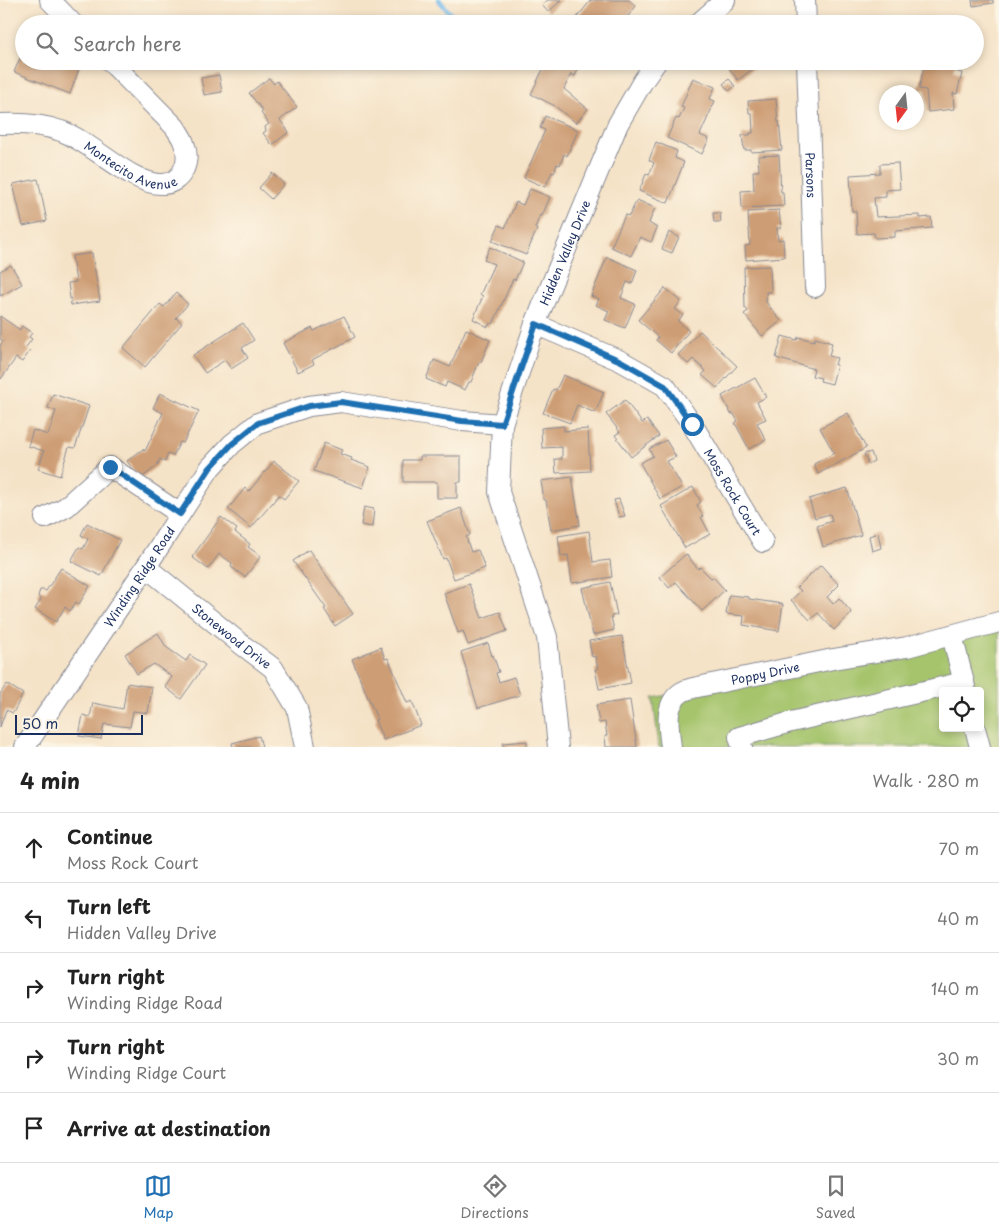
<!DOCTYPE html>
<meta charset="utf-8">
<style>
:root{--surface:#fff;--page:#f2f2f2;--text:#222;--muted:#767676;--line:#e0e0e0;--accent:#1f6fb2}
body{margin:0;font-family:"Playpen Sans",sans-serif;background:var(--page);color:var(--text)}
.controls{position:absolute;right:15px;bottom:15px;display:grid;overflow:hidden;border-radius:5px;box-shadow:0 2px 8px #0003}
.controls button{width:45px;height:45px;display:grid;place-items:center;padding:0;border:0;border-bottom:1px solid var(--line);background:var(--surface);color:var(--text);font:25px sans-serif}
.compass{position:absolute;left:879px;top:85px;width:45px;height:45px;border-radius:50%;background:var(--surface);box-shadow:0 2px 8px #0003;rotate:195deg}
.scale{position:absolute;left:15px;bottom:12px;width:128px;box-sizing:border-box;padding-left:5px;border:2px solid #1b2f5e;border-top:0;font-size:14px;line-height:18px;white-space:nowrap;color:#1b2f5e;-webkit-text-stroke:4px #fcf5e5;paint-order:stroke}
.stop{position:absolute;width:15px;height:15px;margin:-11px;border:4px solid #1f6fb2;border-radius:50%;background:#fff}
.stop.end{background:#1f6fb2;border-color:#fff;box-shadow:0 1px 5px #0008}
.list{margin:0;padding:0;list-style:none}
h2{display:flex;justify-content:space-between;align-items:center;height:65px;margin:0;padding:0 20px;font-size:21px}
h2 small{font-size:16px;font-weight:400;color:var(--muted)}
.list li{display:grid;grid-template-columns:32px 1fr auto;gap:15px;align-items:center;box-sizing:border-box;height:70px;padding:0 20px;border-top:1px solid var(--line)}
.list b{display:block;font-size:19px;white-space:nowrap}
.list p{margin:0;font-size:16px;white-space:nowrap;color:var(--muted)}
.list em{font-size:16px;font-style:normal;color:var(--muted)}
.icon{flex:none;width:28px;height:28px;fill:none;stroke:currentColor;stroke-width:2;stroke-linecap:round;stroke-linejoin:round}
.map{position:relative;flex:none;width:999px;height:747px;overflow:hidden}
.search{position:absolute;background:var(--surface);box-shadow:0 2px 8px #0003;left:15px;right:15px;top:15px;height:55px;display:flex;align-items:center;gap:12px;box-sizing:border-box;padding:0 18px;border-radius:28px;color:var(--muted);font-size:19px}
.sheet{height:415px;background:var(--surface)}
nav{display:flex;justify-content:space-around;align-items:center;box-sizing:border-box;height:70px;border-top:1px solid var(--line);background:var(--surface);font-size:14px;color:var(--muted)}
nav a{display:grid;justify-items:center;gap:2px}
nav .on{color:var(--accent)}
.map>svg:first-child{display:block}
.green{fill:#a5c46c;stroke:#607a65;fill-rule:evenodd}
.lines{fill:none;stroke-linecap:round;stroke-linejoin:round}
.stream{stroke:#76bced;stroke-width:5}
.building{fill:#cd9d75}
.minor-casing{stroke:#888993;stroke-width:22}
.minor{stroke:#fff;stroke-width:20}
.route{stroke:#1f6fb2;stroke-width:6}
.labels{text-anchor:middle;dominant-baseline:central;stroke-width:4.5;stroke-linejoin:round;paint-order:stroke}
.street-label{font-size:12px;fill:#1b2f5e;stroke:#fcf5e5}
</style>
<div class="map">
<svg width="999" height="747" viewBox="0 0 999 747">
<rect width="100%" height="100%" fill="#fcf5e5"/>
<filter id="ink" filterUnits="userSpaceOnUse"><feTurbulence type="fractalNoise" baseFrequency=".02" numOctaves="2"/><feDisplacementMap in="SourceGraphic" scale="10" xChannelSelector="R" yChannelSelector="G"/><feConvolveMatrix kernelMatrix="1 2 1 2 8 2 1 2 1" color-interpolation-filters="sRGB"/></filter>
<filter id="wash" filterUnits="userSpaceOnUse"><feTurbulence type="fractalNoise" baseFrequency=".0096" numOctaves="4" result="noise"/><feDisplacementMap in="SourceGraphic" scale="20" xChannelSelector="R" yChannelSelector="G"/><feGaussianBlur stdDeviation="1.12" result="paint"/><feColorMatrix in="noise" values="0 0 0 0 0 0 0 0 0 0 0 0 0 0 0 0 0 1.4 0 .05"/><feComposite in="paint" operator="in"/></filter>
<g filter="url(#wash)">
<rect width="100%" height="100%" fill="#f5e3c8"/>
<path class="green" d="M999 629V747H659L653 698ZM943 691H980V728H943Z"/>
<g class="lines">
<path class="stream" d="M439 0 459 24"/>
</g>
<g id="blocks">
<path class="building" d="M548 0H562L548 12 542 5Z
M591 0H629L636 6 622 24H579L575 20Z
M972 0H993V3L973 6Z
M24 49V61H67L80 66 70 94 14 72Z
M547 61H582L575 76 571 74 564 89 588 109 576 123 555 106 531 94Z
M724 61H763L738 80Z
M925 61H956L954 71 962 73 957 94 953 93 954 109 928 112 926 90 919 89Z
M219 75 222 92 204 95 201 78Z
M269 78 274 84 277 81 297 107 280 120 289 132 272 145 263 133 266 131 265 127 269 124 261 113 263 111 249 93Z
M693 78 715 87 710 99 715 101 700 135 709 139 702 154 667 138 676 118 679 119 684 108 681 107Z
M729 79 735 86 729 91 723 84Z
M776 99 778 122 779 121 782 150 751 152V150H744L742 135H750V133H753L752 113H749L748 101Z
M545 116 578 130 567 156 564 154 560 165 557 164 554 173 552 172 545 187 524 178 545 130 540 128Z
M656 142 677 151 675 158 684 162 668 203 639 191 646 174 649 175 654 163 649 160Z
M779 155 781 192H783L784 206 742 208 741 191 754 190 753 171H759L758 156Z
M898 163 900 189 886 190V197L874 198 876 217 920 215V218L931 217 932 228 895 231V237L875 238 874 233 857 234 856 211H852L850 175 880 173V164Z
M272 173 284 184 271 199 259 188Z
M38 179 47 221 23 226 13 184Z
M530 189 550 197 542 216 540 215 535 228 537 229 526 255 492 241 499 225 505 228 516 202 523 205Z
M637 200 655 208 649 223 657 228 651 242 640 237 631 256 611 247 625 215 629 216Z
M779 210 781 228H777L778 240 783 239 784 257 746 260 745 246 750 245 748 212Z
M713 213H720L721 222H714Z
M669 232 679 237 672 253 662 249Z
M490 247 523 262 515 280 513 279 493 324 490 323 488 327 473 319 483 296 480 295 494 264 484 260Z
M92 253 100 301 71 305 68 283 76 282 72 256Z
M607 257 637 270 632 284 627 282 621 298 635 304 625 328 605 320 609 311 596 305 599 299 591 296Z
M11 265 22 284 0 296V271Z
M770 266 771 292H766V302L781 321 762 336 744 314 748 311 745 308 744 267Z
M665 288 681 301 675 309 683 315 678 321 689 331 671 353 656 340 658 337 638 320Z
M176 293 188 304 176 318 182 323 145 367 123 348 160 304 164 307Z
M0 316 20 330 22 326 32 333 29 337 32 339 26 347 30 351 22 362 16 358 1 379 0 378V346L3 341 0 339Z
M344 316 355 337 312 360 314 364 298 372 283 343 312 328 314 331Z
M243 323 254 340 242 348 248 358 231 369 225 360 205 373 193 355Z
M466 329 490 340 481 362H479L471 382H469L465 390 447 382 445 387 426 379 434 360 450 367Z
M700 331 737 366 717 388 702 375 706 371 693 359 688 364 678 355Z
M782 336 797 340 798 337 814 341 815 338 832 343 829 356 837 358 835 365H837L832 384 820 381 821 378 812 376 814 369 776 358Z
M563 375 604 392 595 413 577 405 570 423 543 413 553 389 556 390Z
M755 378 766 397 757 402 766 419 757 423 766 440 749 449 735 423 738 421 733 413 731 414 722 396Z
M160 393 199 411 183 443 180 442 173 456 168 454 165 462 160 459 157 466 140 479 127 461 143 449 145 451 163 413 153 408Z
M53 394 89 406 75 448 69 447 60 476 38 469 44 451 28 446 33 430 48 435 56 411 48 408Z
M625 400 642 423 647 420 659 436 631 457 615 435 620 432 606 414Z
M848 413 866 448 818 474 814 464 834 453 820 428Z
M564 426V431L588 429 590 471 556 473 555 459H562V447L542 448 541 428Z
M666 440 676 457 667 461 682 487 660 499 640 463 653 456 649 449Z
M324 443 342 450 340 454 352 458 351 460 370 467 363 488 314 471Z
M871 452 874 461 868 464 864 454Z
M420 456H461V482H457V498H437V482H403V460H420Z
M274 461 299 481 284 499 279 495 251 528 228 509 245 488 249 491Z
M572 477 580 525 551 530 546 500H544L541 481Z
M693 487 701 502 697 505 703 516 701 517 710 534 685 548 661 506Z
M847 488 861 535 823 547 817 526 832 521 830 514 815 518 809 499Z
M619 499 625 516 619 517 614 500Z
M364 507 374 509 372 527 361 525Z
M461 508 470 535 466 537 471 552 478 550 485 568 454 579 446 558 443 559 427 521Z
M221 517 237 529 235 532 250 544 248 547 261 556 245 577 231 567 232 563 219 554 208 569 192 557Z
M87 523 120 540 101 576 71 561 79 547 83 549 88 539 81 535Z
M589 531 593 562 610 560 612 577 572 583 568 555 561 556 558 536Z
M878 533 881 548 872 551 869 536Z
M309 550 353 614 335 626 324 609 326 608 293 561Z
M686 554 698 569 700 567 711 578 713 577 725 590 702 611 676 582 669 588 660 577Z
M821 565 839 585 827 597 833 604 839 598 852 613 834 630 818 613 810 620 791 600 801 591 797 587Z
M61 568 90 586 79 604 76 602 70 611 65 607 56 622 35 609 41 600 38 596 40 590H43L46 591Z
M610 582 617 615 611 616 614 630 593 635 582 588Z
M469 584 482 618 500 612 507 631 468 645 463 631 458 633 444 593Z
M729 595 749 597V599L783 604 779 631 743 625 744 616 726 614Z
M158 633 166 647 186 661 190 655 205 665 181 699 165 687 172 677 154 664 137 674 125 654Z
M622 636 631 683 599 689 595 669H598L595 656 592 657 589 641Z
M488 643 492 656 493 655 499 672 496 673 499 682 514 677 520 695 478 708 461 652Z
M381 647 385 659 388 658 407 703 412 701 421 725 383 740 375 720 377 719 352 659Z
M127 683 152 687 148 713 133 711 130 727 104 724 101 739 79 736 83 715 90 717 93 703 123 709Z
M7 684 23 694 13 713 6 710 0 727V694Z
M630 700 637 747H606L605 736H607L605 722 599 723 596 705Z
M259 736 262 747H233L232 743Z
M527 741V747H503V743Z"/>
</g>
</g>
<g filter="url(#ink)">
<use href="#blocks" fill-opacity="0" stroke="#888993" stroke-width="1"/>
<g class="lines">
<defs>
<g id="minor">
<path d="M50 0 73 24"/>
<path d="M805 0 806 24"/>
<path d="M698 24 725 0"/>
<path id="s1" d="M807 61 815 287"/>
<path id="s2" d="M0 124C20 123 42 124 61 131 91 141 133 186 163 184 183 183 191 160 184 143 182 137 178 132 175 127L110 61"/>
<path id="s3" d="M535 324 621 361 665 386 692 424 763 542"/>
<path d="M45 518 66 507 110 467 180 514"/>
<path id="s4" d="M146 567 241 644 273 668 297 708 305 747"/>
<path d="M952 635 966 691"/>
<path d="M975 728 980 747"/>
<path id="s5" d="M25 747 146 567 210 468 232 444 258 423 309 406 341 402 462 421 502 424"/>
<path id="s6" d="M558 747 547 637 499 492 502 424 535 324 618 124 643 81 657 61"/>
<path id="s7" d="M671 747C669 729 663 704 682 692 685 690 690 689 693 688L833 659 907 647 999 622"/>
<path d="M742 747 739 737 791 722 964 682"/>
</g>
</defs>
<use href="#minor" class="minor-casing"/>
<use href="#minor" class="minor"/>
</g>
</g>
<g class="lines" filter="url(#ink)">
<path class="route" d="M110 467 180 514 210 468 232 444 258 423 309 406 341 402 462 421 502 424 536 324 621 361 665 386 692 424"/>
</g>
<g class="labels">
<g class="street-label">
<text stroke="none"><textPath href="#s2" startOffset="141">Montecito Avenue</textPath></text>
<text stroke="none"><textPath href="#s1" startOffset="114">Parsons</textPath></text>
<text stroke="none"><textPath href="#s6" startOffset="514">Hidden Valley Drive</textPath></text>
<text stroke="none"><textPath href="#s3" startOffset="270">Moss Rock Court</textPath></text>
<text stroke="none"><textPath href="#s5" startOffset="205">Winding Ridge Road</textPath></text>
<text stroke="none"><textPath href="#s4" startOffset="110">Stonewood Drive</textPath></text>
<text stroke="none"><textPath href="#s7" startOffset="145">Poppy Drive</textPath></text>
</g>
</g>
</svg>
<div class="controls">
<button><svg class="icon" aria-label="locate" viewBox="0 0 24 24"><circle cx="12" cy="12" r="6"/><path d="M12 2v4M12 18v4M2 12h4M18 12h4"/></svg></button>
</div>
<svg class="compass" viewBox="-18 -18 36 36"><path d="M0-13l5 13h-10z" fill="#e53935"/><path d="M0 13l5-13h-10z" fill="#767676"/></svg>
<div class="scale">50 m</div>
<div class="stop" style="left:692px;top:424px"></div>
<div class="stop end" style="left:110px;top:467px"></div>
<div class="search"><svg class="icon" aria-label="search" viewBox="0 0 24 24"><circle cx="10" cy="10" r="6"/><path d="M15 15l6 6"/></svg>Search here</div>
</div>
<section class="sheet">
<h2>4 min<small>Walk · 280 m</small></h2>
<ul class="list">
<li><svg class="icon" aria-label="ahead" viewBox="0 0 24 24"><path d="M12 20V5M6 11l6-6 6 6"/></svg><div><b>Continue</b><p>Moss Rock Court</p></div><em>70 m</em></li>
<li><svg class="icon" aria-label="left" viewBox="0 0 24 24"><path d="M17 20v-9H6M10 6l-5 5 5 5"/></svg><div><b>Turn left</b><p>Hidden Valley Drive</p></div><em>40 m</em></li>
<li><svg class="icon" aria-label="right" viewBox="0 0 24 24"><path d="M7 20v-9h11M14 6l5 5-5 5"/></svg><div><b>Turn right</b><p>Winding Ridge Road</p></div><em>140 m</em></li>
<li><svg class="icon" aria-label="right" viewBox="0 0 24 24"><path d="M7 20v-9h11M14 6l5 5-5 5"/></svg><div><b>Turn right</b><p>Winding Ridge Court</p></div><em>30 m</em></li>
<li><svg class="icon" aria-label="arrive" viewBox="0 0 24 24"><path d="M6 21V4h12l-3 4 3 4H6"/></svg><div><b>Arrive at destination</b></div></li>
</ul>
</section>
<nav>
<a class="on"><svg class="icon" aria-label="map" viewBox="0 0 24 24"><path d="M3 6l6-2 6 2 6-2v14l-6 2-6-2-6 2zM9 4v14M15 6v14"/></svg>Map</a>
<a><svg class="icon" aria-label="directions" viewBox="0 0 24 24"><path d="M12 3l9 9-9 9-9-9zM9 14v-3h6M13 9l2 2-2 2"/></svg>Directions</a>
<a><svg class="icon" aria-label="saved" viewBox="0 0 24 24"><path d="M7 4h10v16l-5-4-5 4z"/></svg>Saved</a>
</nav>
